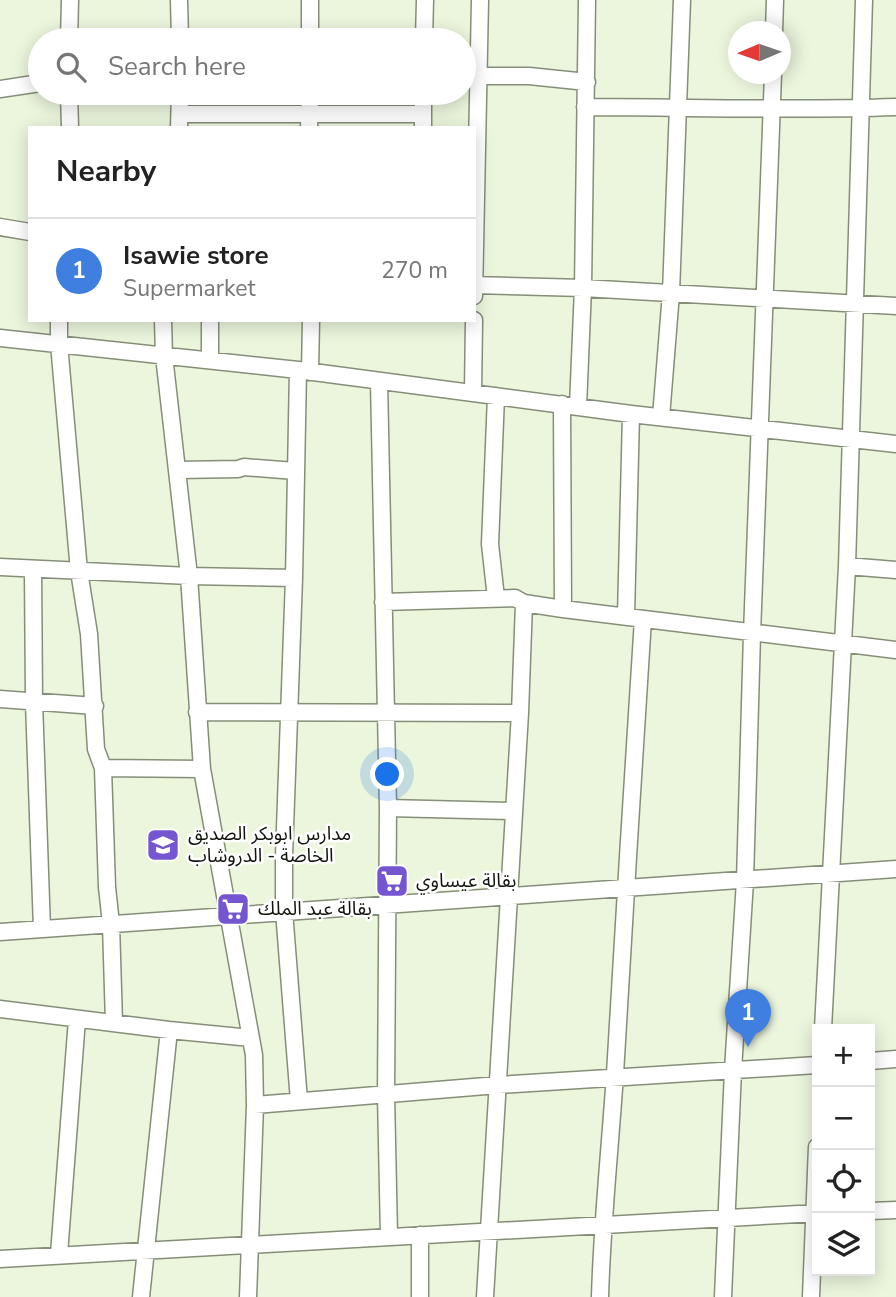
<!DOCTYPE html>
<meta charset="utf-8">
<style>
:root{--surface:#fff;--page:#f6f6f6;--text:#222;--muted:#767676;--line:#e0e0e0;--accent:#0f766e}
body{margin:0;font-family:"Nunito Sans","Noto Sans Arabic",sans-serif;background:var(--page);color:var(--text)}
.controls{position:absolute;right:21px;bottom:21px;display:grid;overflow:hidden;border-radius:0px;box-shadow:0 4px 18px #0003}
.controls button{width:63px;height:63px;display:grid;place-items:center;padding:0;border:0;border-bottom:2px solid var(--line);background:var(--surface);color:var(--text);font:35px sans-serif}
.compass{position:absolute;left:728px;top:21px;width:63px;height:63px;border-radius:50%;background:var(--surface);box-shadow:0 4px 18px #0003;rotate:268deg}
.you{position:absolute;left:388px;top:775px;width:24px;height:24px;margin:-18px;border:5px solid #fff;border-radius:50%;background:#1a73e8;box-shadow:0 0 0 10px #1a73e833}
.badge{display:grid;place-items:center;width:46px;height:46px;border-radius:50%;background:var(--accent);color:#fff;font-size:23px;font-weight:700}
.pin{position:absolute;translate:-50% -58px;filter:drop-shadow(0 2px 4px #0008)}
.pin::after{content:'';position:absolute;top:37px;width:24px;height:21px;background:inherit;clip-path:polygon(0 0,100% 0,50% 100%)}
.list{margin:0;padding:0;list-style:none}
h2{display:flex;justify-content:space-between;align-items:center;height:91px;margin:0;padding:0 28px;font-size:30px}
h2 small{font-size:23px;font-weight:400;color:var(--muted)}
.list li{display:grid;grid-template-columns:46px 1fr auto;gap:21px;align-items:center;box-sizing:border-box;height:105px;padding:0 28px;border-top:2px solid var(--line)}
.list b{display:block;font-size:26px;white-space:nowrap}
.list p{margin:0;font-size:23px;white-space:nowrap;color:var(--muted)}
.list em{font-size:23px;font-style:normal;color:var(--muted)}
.icon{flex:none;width:38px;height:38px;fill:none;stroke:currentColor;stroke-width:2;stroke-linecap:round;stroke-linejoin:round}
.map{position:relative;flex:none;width:896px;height:1297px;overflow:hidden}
.search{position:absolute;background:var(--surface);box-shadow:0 4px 18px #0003;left:28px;top:28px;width:448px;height:77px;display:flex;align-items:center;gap:18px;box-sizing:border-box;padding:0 24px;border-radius:38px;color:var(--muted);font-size:26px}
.panel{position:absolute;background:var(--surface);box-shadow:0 4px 18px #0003;left:28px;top:126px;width:448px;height:196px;border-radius:0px}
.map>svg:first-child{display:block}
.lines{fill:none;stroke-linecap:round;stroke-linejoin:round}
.minor-casing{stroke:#858e78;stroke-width:19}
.minor{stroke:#fff;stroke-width:16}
.labels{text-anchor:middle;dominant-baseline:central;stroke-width:5;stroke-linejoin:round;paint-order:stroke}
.poi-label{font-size:19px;fill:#11150c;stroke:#fff;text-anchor:start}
</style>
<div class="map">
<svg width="896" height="1297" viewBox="0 0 896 1297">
<rect width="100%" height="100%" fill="#ecf6dd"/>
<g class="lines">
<defs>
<path id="minor" d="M179 0 180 40
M774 32 775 0
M69 40 70 0
M310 40V0
M424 40 425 0
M464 76H529L587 82
M0 89 40 83
M69 93 70 128
M585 107C689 107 792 111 896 107
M180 114H423
M179 128 180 93
M309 128 310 93
M423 128V93
M0 227 30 232
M474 285 583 288 896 306
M474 296 480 0
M59 320V344L79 571 89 634 96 749 103 768 107 887 111 924 114 1023
M163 320 164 356 189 576 202 769 254 1055 255 1105 248 1297
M0 338 298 370 631 414 896 444
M210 360V320
M298 370 294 578 284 856V911L299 1101
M310 372 311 320
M379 382 388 808 386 1095 389 1236
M473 393 474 320
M496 396 490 544 496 598
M562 404 563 609
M578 406 583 288 587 0
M661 417 671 293 682 0
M178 470 238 469 244 467 295 471
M847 566 896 570
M0 567 189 576 294 578
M33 569 34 702 42 929
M383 602 515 598 524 603 563 609 896 650
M626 616 631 414
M0 699 95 706
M197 712 520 713
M103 768 202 769
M388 808 513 811
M0 932 896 869
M0 1009 169 1030 251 1038
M823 1029 847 566 864 0
M870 1061 896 1059
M255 1105 498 1085 817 1065
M870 1211 896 1210
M59 1254 77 1019
M0 1259 817 1213
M141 1297 169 1030
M420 1297V1235
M485 1297 520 713 524 603
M600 1297C602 1223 610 1149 615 1074 624 922 633 771 643 619
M723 1297 733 1070 745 881 752 634 773 74
M811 1297 817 1147"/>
</defs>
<use href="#minor" class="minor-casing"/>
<use href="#minor" class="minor"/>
</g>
<defs>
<symbol id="school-square" viewBox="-11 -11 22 22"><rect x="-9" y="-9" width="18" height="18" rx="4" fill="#7457d0" stroke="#fff"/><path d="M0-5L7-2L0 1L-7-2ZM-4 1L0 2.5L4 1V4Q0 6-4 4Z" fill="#fff"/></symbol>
<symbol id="supermarket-square" viewBox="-11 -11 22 22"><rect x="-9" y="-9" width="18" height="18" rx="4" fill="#7457d0" stroke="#fff"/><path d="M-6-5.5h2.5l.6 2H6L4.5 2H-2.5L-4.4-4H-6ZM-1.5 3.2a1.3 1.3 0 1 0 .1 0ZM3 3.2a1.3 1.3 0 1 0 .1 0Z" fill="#fff"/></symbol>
</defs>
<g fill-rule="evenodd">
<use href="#school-square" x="144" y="826" width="38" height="38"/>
<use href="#supermarket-square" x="373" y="862" width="38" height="38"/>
<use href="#supermarket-square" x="214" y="890" width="38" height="38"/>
</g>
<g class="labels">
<g class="poi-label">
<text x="188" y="834">مدارس ابوبكر الصديق<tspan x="188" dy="22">الخاصة - الدروشاب</tspan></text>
<text x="416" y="881">بقالة عيساوي</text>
<text x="258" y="909">بقالة عبد الملك</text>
</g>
</g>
</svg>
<div class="controls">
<button>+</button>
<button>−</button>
<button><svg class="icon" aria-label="locate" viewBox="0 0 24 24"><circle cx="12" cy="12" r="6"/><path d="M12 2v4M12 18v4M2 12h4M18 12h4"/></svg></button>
<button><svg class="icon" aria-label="layers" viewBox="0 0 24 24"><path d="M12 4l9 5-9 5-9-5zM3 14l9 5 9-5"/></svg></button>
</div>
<svg class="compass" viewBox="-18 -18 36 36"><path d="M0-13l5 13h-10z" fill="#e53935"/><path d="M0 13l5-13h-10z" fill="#767676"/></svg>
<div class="you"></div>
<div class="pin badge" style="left:748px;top:1047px;background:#3f7fe0">1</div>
<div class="search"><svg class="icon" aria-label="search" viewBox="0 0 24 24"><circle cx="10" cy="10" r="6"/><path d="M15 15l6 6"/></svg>Search here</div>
<section class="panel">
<h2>Nearby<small></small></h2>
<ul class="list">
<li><span class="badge" style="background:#3f7fe0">1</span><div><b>Isawie store</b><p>Supermarket</p></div><em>270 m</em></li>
</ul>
</section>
</div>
